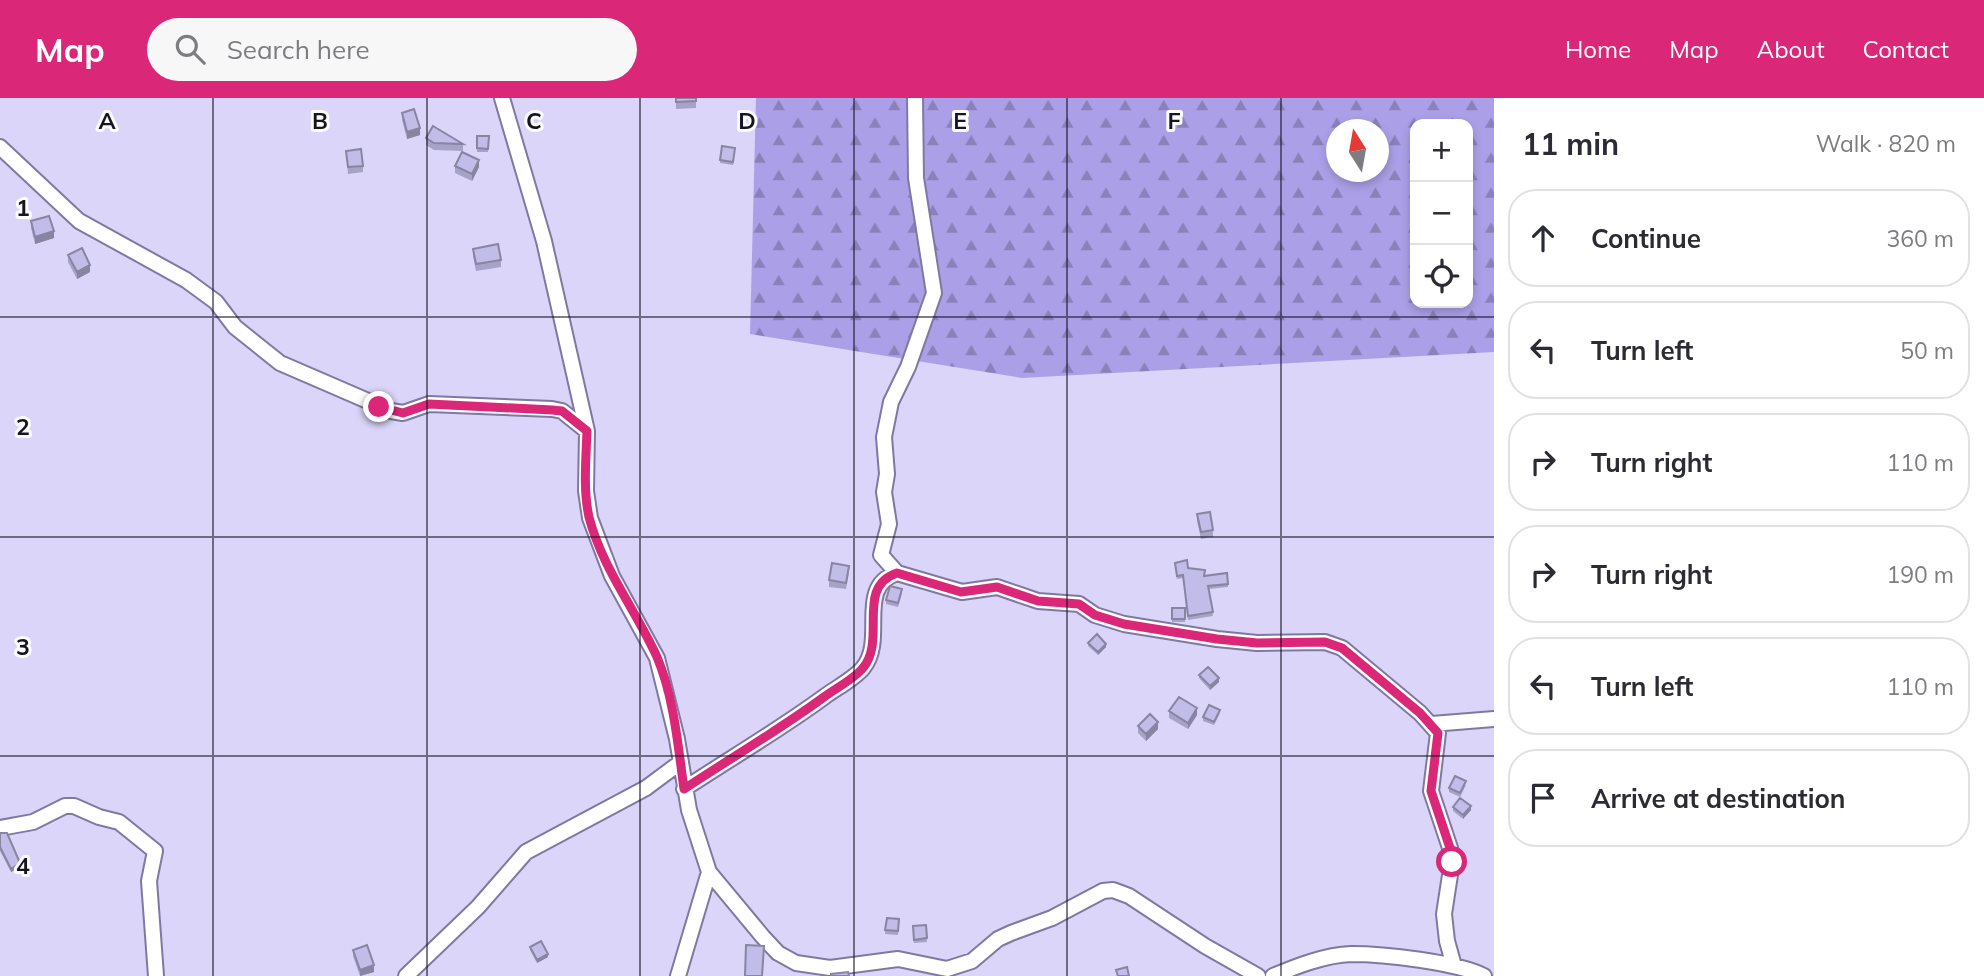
<!DOCTYPE html>
<meta charset="utf-8">
<style>
:root{--surface:#fff;--page:#f7f7f7;--text:#2b2b33;--muted:#7c7c81;--line:#e1e1e2;--accent:#db2777}
body{margin:0;font-family:Mulish,sans-serif;background:var(--page);color:var(--text)}
.controls{position:absolute;right:21px;top:21px;display:grid;overflow:hidden;border-radius:14px;box-shadow:0 4px 10px #0003}
.controls button{width:63px;height:63px;display:grid;place-items:center;padding:0;border:0;border-bottom:2px solid var(--line);background:var(--surface);color:var(--text);font:35px sans-serif}
.compass{position:absolute;left:1326px;top:21px;width:63px;height:63px;border-radius:50%;background:var(--surface);box-shadow:0 4px 10px #0003;rotate:349deg}
.stop{position:absolute;width:21px;height:21px;margin:-16px;border:5px solid #db2777;border-radius:50%;background:#fff}
.stop.end{background:#db2777;border-color:#fff;box-shadow:0 2px 7px #0008}
.list{margin:0;padding:0;list-style:none}
h2{display:flex;justify-content:space-between;align-items:center;height:91px;margin:0;padding:0 28px;font-size:30px}
h2 small{font-size:23px;font-weight:400;color:var(--muted)}
.list li{display:grid;grid-template-columns:46px 1fr auto;gap:21px;align-items:center;box-sizing:border-box;height:98px;margin:0 14px 14px;padding:0 14px;border:2px solid var(--line);border-radius:28px}
.list b{display:block;font-size:26px;white-space:nowrap}
.list em{font-size:23px;font-style:normal;color:var(--muted)}
.icon{flex:none;width:38px;height:38px;fill:none;stroke:currentColor;stroke-width:2;stroke-linecap:round;stroke-linejoin:round}
.map{position:relative;flex:none;width:1494px;height:878px;overflow:hidden}
header{display:flex;align-items:center;gap:42px;box-sizing:border-box;height:98px;padding:0 35px;background:var(--accent);color:#fff}
header strong{font-size:33px}
nav{display:flex;gap:38px;margin-inline-start:auto;font-size:24px}
.search{width:490px;height:63px;background:var(--page);display:flex;align-items:center;gap:18px;box-sizing:border-box;padding:0 24px;border-radius:38px;color:var(--muted);font-size:26px}
main{display:flex}
aside{flex:1;background:var(--surface)}
.map>svg:first-child{display:block}
.forest{fill:url(#forest-firs);fill-rule:evenodd}
.lines{fill:none;stroke-linecap:round;stroke-linejoin:round}
.street-casing{stroke:#7f79a2;stroke-width:18}
.street{stroke:#fff;stroke-width:14}
.wall{fill:#a7a2c8}
.shaded-wall{fill:#8884a2}
.building{fill:#c2bce8;stroke:#8884a2;stroke-width:2}
.route{stroke:#db2777;stroke-width:9}
.grid{fill:none;stroke:#161323;stroke-width:2;stroke-opacity:0.55}
.grid-label{font-size:23px;text-anchor:middle;font-weight:bold;fill:#161323;stroke:#fbfbfb;stroke-width:6;stroke-linejoin:round;paint-order:stroke}
</style>
<header>
<strong>Map</strong>
<div class="search"><svg class="icon" aria-label="search" viewBox="0 0 24 24"><circle cx="10" cy="10" r="6"/><path d="M15 15l6 6"/></svg>Search here</div>
<nav><a>Home</a><a>Map</a><a>About</a><a>Contact</a></nav>
</header>
<main>
<div class="map">
<svg width="1494" height="878" viewBox="0 0 1494 878">
<defs>
<pattern id="forest-firs" width="22" height="20" patternUnits="userSpaceOnUse" patternTransform="scale(1.75)"><rect width="22" height="20" fill="#aba0e7"/><path d="M5 1l3.5 6h-7zM16 11l3.5 6h-7z" fill="#8a81bb"/></pattern>
</defs>
<rect width="100%" height="100%" fill="#dad5f9"/>
<path class="forest" d="M756 0H1494V254L1022 280 750 236ZM1415 26H1468V205H1415ZM1336 32H1378V74H1336Z"/>
<g class="lines">
<defs>
<path id="street" d="M502 0 544 143 587 333 586 393 590 420 612 478 657 560 677 641 689 712 709 774 763 839 778 855 796 865 830 870 898 861 947 871 972 863 998 841 1011 835 1052 820 1103 793 1113 792 1129 798 1205 848 1258 878
M0 49 79 123 186 182 216 204 235 229 280 265 391 313 403 315 429 306 552 311 562 313 587 333
M897 475 881 457 889 426 884 394 887 376 884 339 891 304 908 269 934 195 916 80 915 0
M1432 626 1494 621
M684 691C731 660 779 632 824 599 836 590 854 581 863 570 887 541 855 489 897 475L962 494 997 489 1038 503 1079 506 1095 517 1124 526 1217 541 1257 545 1325 544 1342 550 1420 615 1438 635 1431 693 1450 750 1452 764 1444 816 1447 843 1454 868
M0 730 33 724 65 708H74L99 719 119 724 155 753 149 783 156 878
M406 878 478 809 526 754 646 690 681 664
M678 878 709 774
M1273 878C1297 868 1325 857 1351 856 1384 856 1456 864 1484 878"/>
</defs>
<use href="#street" class="street-casing"/>
<use href="#street" class="street"/>
</g>
<path class="wall" d="M676 0H696V10L676 11Z
M402 15 420 37 407 41 402 22Z
M477 38H489L488 54H477Z
M426 40 463 46V53L434 52 426 47Z
M735 50 733 67 720 65V62Z
M346 53 363 68V74L348 76Z
M455 68 479 69 472 83 455 75Z
M31 123 54 140 35 146 31 130Z
M473 151 501 162V169L476 173 473 158Z
M68 157 90 174 77 181 68 164Z
M1197 416 1213 432V439L1201 441 1197 423Z
M1175 465 1204 478 1227 475 1228 489 1209 491 1213 518 1188 522 1183 480 1177 481Z
M849 475 846 491 829 489V482Z
M902 495 898 509 886 506V502Z
M1172 510H1185V524H1172Z
M1088 545 1106 549 1098 557 1088 548Z
M1199 577 1219 584 1210 592 1199 580Z
M1169 613 1197 617 1188 631 1169 620Z
M1220 615 1214 627 1203 623V619Z
M1138 628 1158 631 1146 643 1138 635Z
M1466 687 1460 699 1449 694V690Z
M1453 709 1471 712 1463 721 1453 713Z
M0 735 20 769 11 774 0 753Z
M887 820 899 821 898 837 885 836Z
M926 827 927 844 914 845 913 828Z
M530 849 548 859 537 865 530 852Z
M353 852 374 874 360 878 353 858Z"/>
<path class="shaded-wall" d="M420 30V37L407 41V34Z
M479 62V69L472 83V76Z
M54 133V140L35 146V139Z
M90 167V174L77 181V174Z
M1106 546V549L1098 557V554Z
M1219 580V584L1210 592V588Z
M1197 610V617L1188 631V625Z
M1158 624V631L1146 643V636Z
M1471 708V712L1463 721V717Z
M20 765V769L11 774V771Z
M548 856V859L537 865V862Z
M374 867V874L360 878V872Z"/>
<path class="building" d="M676 0H696V3L676 4Z
M414 11 420 30 407 34 402 15Z
M433 28 463 46 434 45 426 40Z
M477 38H489L488 51 477 50Z
M722 48 735 50 733 64 720 62Z
M361 51 363 68 348 69 346 53Z
M462 54 479 62 472 76 455 68Z
M49 118 54 133 35 139 31 123Z
M498 146 501 162 476 166 473 151Z
M82 150 90 167 77 174 68 157Z
M1210 414 1213 432 1201 434 1197 416Z
M1187 462 1188 470 1205 472 1204 478 1227 475 1228 486 1208 488 1213 514 1188 518 1183 477 1177 478 1175 465Z
M832 465 849 468 846 485 829 482Z
M890 488 902 491 898 505 886 502Z
M1172 510H1185V521H1172Z
M1097 536 1106 546 1098 554 1088 545Z
M1208 569 1219 580 1210 588 1199 577Z
M1179 599 1197 610 1188 625 1169 613Z
M1209 607 1220 612 1214 624 1203 619Z
M1150 616 1158 624 1146 636 1138 628Z
M1455 678 1466 683 1460 695 1449 690Z
M1460 700 1471 708 1463 717 1453 709Z
M0 735H7L20 765 11 771 0 749Z
M887 820 899 821 898 833 885 832Z
M926 827 927 840 914 842 913 828Z
M541 843 548 856 537 862 530 849Z
M367 847 374 867 360 872 353 852Z
M746 847 764 848 762 878H745Z
M1127 869 1129 878H1118L1116 872Z
M848 874 849 878H831V876Z"/>
<g class="lines">
<path class="route" d="M379 309 403 315 429 306 552 312 562 313 587 333C586 361 583 392 589 419 602 470 636 512 657 559 674 599 678 648 684 691 731 660 779 632 824 599 836 590 854 581 863 570 887 541 855 489 897 475L961 494 997 489 1038 503 1079 506 1095 517 1124 526 1217 541 1257 545 1325 544 1342 550 1420 615 1438 635 1431 693 1450 750 1452 764"/>
</g>
<path class="grid" d="M213 0V878M427 0V878M640 0V878M854 0V878M1067 0V878M1281 0V878M0 219H1494M0 439H1494M0 658H1494"/>
<g class="grid-label">
<text x="107" y="31">A</text>
<text x="320" y="31">B</text>
<text x="534" y="31">C</text>
<text x="747" y="31">D</text>
<text x="960" y="31">E</text>
<text x="1174" y="31">F</text>
<text x="23" y="118">1</text>
<text x="23" y="337">2</text>
<text x="23" y="557">3</text>
<text x="23" y="776">4</text>
</g>
</svg>
<div class="controls">
<button>+</button>
<button>−</button>
<button><svg class="icon" aria-label="locate" viewBox="0 0 24 24"><circle cx="12" cy="12" r="6"/><path d="M12 2v4M12 18v4M2 12h4M18 12h4"/></svg></button>
</div>
<svg class="compass" viewBox="-18 -18 36 36"><path d="M0-13l5 13h-10z" fill="#e53935"/><path d="M0 13l5-13h-10z" fill="#7c7c81"/></svg>
<div class="stop" style="left:1452px;top:764px"></div>
<div class="stop end" style="left:379px;top:309px"></div>
</div>
<aside>
<h2>11 min<small>Walk · 820 m</small></h2>
<ul class="list">
<li><svg class="icon" aria-label="ahead" viewBox="0 0 24 24"><path d="M12 20V5M6 11l6-6 6 6"/></svg><div><b>Continue</b></div><em>360 m</em></li>
<li><svg class="icon" aria-label="left" viewBox="0 0 24 24"><path d="M17 20v-9H6M10 6l-5 5 5 5"/></svg><div><b>Turn left</b></div><em>50 m</em></li>
<li><svg class="icon" aria-label="right" viewBox="0 0 24 24"><path d="M7 20v-9h11M14 6l5 5-5 5"/></svg><div><b>Turn right</b></div><em>110 m</em></li>
<li><svg class="icon" aria-label="right" viewBox="0 0 24 24"><path d="M7 20v-9h11M14 6l5 5-5 5"/></svg><div><b>Turn right</b></div><em>190 m</em></li>
<li><svg class="icon" aria-label="left" viewBox="0 0 24 24"><path d="M17 20v-9H6M10 6l-5 5 5 5"/></svg><div><b>Turn left</b></div><em>110 m</em></li>
<li><svg class="icon" aria-label="arrive" viewBox="0 0 24 24"><path d="M6 21V4h12l-3 4 3 4H6"/></svg><div><b>Arrive at destination</b></div></li>
</ul>
</aside>
</main>
